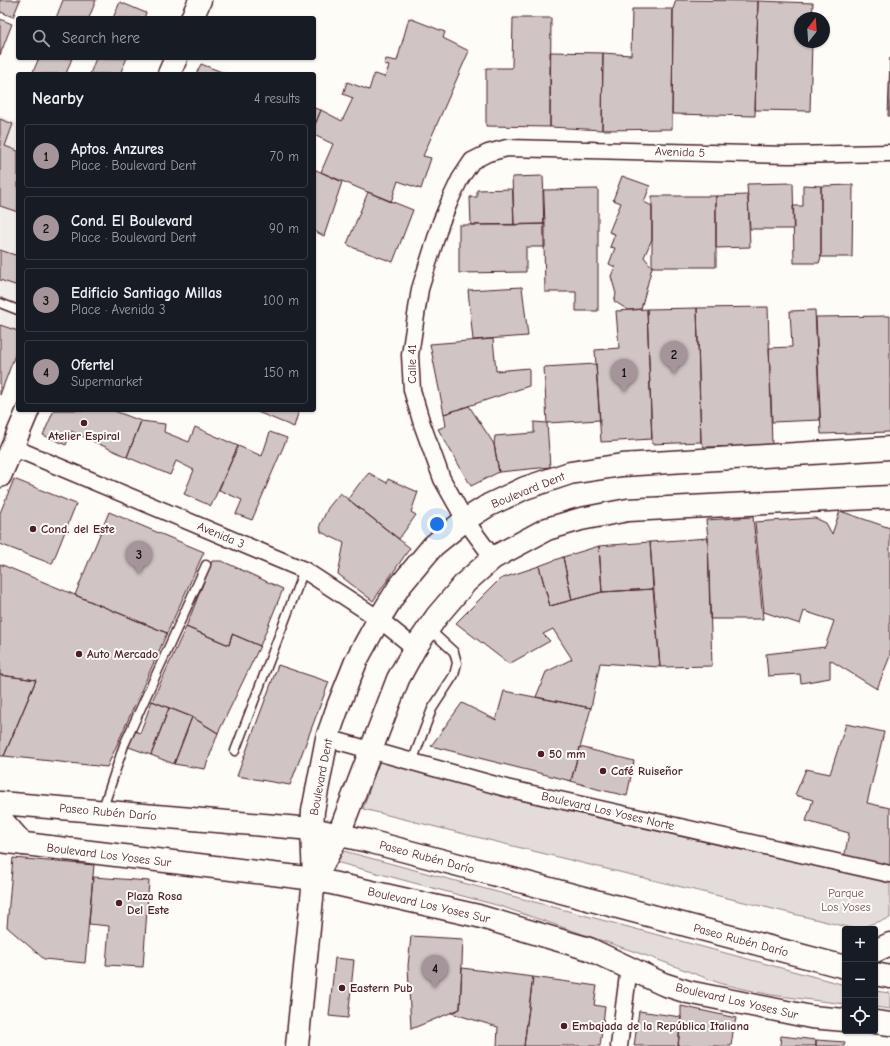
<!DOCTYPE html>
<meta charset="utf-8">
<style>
:root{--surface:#171b24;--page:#20242c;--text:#f1f3f6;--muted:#9ea1a6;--line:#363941;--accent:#a6949b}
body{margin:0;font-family:"Comic Neue",sans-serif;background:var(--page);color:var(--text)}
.controls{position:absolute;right:12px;bottom:12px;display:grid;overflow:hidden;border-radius:4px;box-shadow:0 1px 3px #0004}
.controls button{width:36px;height:36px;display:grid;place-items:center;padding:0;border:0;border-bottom:1px solid var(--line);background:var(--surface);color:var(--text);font:20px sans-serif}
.compass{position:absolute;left:794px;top:12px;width:36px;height:36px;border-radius:50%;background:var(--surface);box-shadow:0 1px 3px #0004;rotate:17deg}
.you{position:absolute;left:437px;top:524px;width:14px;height:14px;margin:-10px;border:3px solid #fff;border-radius:50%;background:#1a73e8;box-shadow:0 0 0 6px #1a73e833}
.badge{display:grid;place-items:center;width:26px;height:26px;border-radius:50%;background:var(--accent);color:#111;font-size:13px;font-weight:700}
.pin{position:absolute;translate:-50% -33px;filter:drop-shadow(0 1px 2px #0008)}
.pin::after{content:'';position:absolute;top:21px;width:14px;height:12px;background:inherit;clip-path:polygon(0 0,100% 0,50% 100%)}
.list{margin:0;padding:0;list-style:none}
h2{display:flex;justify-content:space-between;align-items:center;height:52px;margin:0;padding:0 16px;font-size:17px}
h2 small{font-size:13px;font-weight:400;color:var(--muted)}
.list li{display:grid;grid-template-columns:26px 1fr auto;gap:12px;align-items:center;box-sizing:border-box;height:64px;margin:0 8px 8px;padding:0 8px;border:1px solid var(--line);border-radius:4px}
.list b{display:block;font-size:15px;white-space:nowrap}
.list p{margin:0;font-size:13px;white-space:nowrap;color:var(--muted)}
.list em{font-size:13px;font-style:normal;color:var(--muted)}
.icon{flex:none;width:22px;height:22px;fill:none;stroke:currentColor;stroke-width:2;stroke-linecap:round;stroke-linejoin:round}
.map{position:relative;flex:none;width:890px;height:1046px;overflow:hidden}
.search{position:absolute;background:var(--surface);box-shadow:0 1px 3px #0004;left:16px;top:16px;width:300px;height:44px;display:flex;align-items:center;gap:10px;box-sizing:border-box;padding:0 14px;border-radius:4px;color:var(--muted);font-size:15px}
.panel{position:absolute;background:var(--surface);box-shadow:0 1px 3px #0004;left:16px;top:72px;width:300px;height:340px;border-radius:4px}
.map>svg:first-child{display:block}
.built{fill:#f0ece8}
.green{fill:#e3dcda;stroke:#967e82}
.building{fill:#d0c5c4;stroke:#4a1f2b}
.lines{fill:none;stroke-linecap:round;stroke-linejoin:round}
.lane-casing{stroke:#4a1f2b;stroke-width:11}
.street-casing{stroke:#4a1f2b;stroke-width:19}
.secondary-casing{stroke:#4a1f2b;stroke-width:25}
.highway-casing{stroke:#4a1f2b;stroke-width:25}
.lane{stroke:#fdfcf7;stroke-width:8}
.street{stroke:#fdfcf7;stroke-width:16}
.secondary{stroke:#fdfcf7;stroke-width:22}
.highway{stroke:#fdfcf7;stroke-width:22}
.poi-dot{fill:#4a1f2b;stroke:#fdfcf7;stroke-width:1.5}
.labels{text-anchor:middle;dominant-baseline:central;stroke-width:4;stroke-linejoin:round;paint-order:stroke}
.street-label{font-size:12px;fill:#4a1f2b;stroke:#fdfcf7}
.poi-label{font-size:12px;font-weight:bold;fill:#4a1f2b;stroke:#fdfcf7;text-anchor:start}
.park-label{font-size:12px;fill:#704e57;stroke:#fdfcf7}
</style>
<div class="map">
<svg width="890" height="1046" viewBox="0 0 890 1046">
<rect width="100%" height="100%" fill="#fdfcf7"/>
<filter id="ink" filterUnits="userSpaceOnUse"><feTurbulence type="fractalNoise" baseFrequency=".025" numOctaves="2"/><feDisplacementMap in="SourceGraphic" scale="8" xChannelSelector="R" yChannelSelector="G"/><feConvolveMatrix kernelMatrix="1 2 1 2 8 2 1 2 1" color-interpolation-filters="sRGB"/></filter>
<g filter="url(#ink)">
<path class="built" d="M0 116 18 123V331L0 325Z"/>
<path class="green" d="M379 761 524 801 890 883V918L856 929 586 864 363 809Z
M340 850 845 985V1004L771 995 722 984 653 958 500 906 332 861Z
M875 991 890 993V1009L875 1007Z"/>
<path class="building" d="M0 0H20L13 17 1 12 0 14Z
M63 0H96L89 18H56Z
M676 0 758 1 755 116 672 114 673 9Z
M758 1 813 3 812 18H800V42H812L810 111 755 110Z
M120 2 146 13 144 18H113Z
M632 9H673L672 129 602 130 603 53 631 55Z
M409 18 445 32 443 38 469 51 423 156 431 158 421 189 398 181 391 202 321 172 333 144 314 135V127L321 110 342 121 353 98 343 94 347 82 369 90 374 74 385 77 389 66 384 64 386 59 397 61Z
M513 18H551L550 127 486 126V68H512Z
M0 19 12 24 0 55Z
M550 52 603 53 602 130 550 127Z
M39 58H72L66 74H32Z
M96 58H127L120 74H90Z
M890 58V116H888Z
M201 64 227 74H196Z
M314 108 321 110 314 127Z
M0 119 13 124 5 146 18 151V212L0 206Z
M314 169 342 182 324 236 314 231Z
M543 176 545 224 514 225 512 177Z
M622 176 650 186 644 202 652 206V239L644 257 652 267 641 309 628 310 614 301 616 294 611 276 615 267 609 264 615 248 610 247 615 234 609 232 621 203 613 200Z
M793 183 794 229H750L747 184Z
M803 185 821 186V257L819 263H794L793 206H803Z
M853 185 852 257H821V186Z
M513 189 514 225H471L470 197H477V190Z
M598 189V311H576V292H545L543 190Z
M368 192 413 210 393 262 354 248 347 244Z
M748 195 750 247 716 248V196Z
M652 196H716V267H652Z
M545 224V247H526V272L459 273V225Z
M0 250 18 256V286L0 280Z
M522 287 528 336 473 340 468 290Z
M768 307 772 446 704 447 701 442 697 308Z
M697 308 701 442 652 444 647 309Z
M647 309 652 439 601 442 595 350 619 348 616 311Z
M815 310 820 420 772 422 769 348 792 347 790 311Z
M890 316V432L821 434 816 317Z
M0 325 18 331V347L0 395Z
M493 339 496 371 529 368V386L444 414 430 344Z
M596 364 600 420 547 423 544 367Z
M469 406 494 444 499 472 471 486 438 429 446 426 444 414Z
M54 410H112L141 421 127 457 71 431 66 445 43 435Z
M256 410H299L294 427 255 411Z
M141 421 165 424 164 432 189 442 195 427 238 446 211 506 184 494 194 470 176 461 170 475 127 457Z
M534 422 547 423 550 467 499 472 494 444 495 436 534 433Z
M270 432 287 438 252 520 236 514 242 500 219 490 238 446 262 456Z
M369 473 387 483 388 479 418 492 411 512 416 515 399 539 348 499 359 484Z
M14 479 76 504 52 564 0 544V513Z
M340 493 410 548 373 601 338 574 344 543 321 532 320 525 328 508Z
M840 511 890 528V656L877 689 830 660V678L801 683 800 674 768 676 766 654 825 647 834 621 804 611 800 624 764 612 755 522 815 518 826 523 832 534Z
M109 512 204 552 167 633 75 595Z
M753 517 763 619H710L708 538 706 520Z
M708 538 712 666 660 667 650 542Z
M650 542 653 589 602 592 599 546Z
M599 546 602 592 572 600 563 557Z
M563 557 572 600 550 606 539 566Z
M212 561H222L283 589 260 646 232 634 229 645 186 627Z
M0 564 167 633 107 767 4 756 36 680 0 675Z
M539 566 550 606 602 592 653 589 660 667 600 663 591 708 536 697 546 672 572 659 553 629 543 634 550 641 509 664 456 623 500 579Z
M186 627 229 645 232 634 260 646 218 733 192 717 152 701Z
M278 665 329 682 290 785 237 776Z
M0 675 36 680 4 756H0Z
M504 691 591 708 571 781 431 746 462 703 496 720Z
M152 701 169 708 151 755 126 746 132 730 140 733Z
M169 708 192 717 174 764 151 755Z
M192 717 218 733 205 769 174 764Z
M846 724 884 732 867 803 890 808V866L844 858 849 833 806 821 813 800 795 795 806 769 830 774Z
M580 747 634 761 627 796 597 789 571 781Z
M13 858 94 865 85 963 44 959 7 927Z
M93 877 149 881 143 967 106 965 109 926 89 924Z
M411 936 463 939 460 1009 411 1029 408 966Z
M335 958 354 960 348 1018 329 1016Z
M462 968 533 977 524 1046H497L498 1027 451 1013 460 1009Z
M533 977 597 986 594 1005 605 1007 600 1046H524Z
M681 1006 736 1018 733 1032 731 1046H678L681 1017Z
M639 1011 681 1017 678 1046H634Z
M781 1036 816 1040V1046H780Z
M816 1040 845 1042 844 1046H816Z"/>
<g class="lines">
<defs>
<path id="lane" d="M0 303 18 310
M235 751 304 570
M412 762 432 709 454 675 457 663 454 652 429 629
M102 811 124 745 206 565"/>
<path id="street" d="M12 447 304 570 379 619 415 648
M493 558 465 520 442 479 422 424 412 390 410 355 420 289 441 222 451 198 460 179 472 161 488 153 507 148 789 155 890 153
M327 738 506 788 890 874
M619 1046 629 967"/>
<path id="secondary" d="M192 18 200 0
M169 74 176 58
M0 476 28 410
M0 841 314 879 478 916 589 949 663 984 688 992 811 1017 845 1020
M315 878 339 834 398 679 415 648 437 616 466 582 493 558 547 529 581 519 628 510 890 497
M875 1022 890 1024
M297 1046 314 879 312 829 313 811 327 738 339 704 357 659 379 619 399 587 433 546 465 520 489 505 525 488 570 473 622 465 890 448"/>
<path id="highway" d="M0 803 312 829 368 841 845 967
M0 818 23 844
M875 951 890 944
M875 974 890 977"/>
</defs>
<use href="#lane" class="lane-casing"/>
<use href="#street" class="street-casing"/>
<use href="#secondary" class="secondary-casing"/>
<use href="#highway" class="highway-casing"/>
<use href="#lane" class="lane"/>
<use href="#street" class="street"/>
<use href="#secondary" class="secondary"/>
<use href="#highway" class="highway"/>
</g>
</g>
<g class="poi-dot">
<circle cx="84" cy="423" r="4"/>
<circle cx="33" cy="529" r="4"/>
<circle cx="79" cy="654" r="4"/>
<circle cx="541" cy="754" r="4"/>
<circle cx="603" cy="771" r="4"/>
<circle cx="119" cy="903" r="4"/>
<circle cx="342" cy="988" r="4"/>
<circle cx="564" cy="1026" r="4"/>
</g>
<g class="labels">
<g class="street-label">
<text transform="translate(680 152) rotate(2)">Avenida 5</text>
<text transform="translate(412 364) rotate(-90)">Calle 41</text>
<text transform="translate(528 490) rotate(-22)">Boulevard Dent</text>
<text transform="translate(221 535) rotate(23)">Avenida 3</text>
<text transform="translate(321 777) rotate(-79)">Boulevard Dent</text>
<text transform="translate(608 811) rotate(13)">Boulevard Los Yoses Norte</text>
<text transform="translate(108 812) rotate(5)">Paseo Rubén Darío</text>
<text transform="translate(109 855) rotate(7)">Boulevard Los Yoses Sur</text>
<text transform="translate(427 857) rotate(15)">Paseo Rubén Darío</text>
<text transform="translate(429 905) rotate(13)">Boulevard Los Yoses Sur</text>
<text transform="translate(741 940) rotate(15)">Paseo Rubén Darío</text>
<text transform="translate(737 1001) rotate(13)">Boulevard Los Yoses Sur</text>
</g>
<g class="poi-label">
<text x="84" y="436" text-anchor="middle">Atelier Espiral</text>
<text x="41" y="529">Cond. del Este</text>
<text x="87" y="654">Auto Mercado</text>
<text x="549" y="754">50 mm</text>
<text x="611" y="771">Café Ruiseñor</text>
<text x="127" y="896">Plaza Rosa<tspan x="127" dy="14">Del Este</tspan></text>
<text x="350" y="988">Eastern Pub</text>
<text x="572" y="1026">Embajada de la República Italiana</text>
</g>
<g class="park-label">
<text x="846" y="893">Parque<tspan x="846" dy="14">Los Yoses</tspan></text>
</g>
</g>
</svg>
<div class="controls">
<button>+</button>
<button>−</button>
<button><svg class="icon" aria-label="locate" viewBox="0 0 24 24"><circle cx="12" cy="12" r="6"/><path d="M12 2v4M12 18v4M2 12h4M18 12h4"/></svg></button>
</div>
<svg class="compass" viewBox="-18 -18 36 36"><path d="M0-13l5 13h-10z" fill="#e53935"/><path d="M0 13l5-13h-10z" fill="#9ea1a6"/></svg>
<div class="you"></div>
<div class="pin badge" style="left:624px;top:392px">1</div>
<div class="pin badge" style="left:674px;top:374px">2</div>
<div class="pin badge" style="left:139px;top:574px">3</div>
<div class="pin badge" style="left:435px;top:988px">4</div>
<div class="search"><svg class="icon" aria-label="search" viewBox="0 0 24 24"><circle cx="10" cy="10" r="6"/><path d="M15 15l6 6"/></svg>Search here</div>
<section class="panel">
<h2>Nearby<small>4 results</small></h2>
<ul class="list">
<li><span class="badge">1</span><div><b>Aptos. Anzures</b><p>Place · Boulevard Dent</p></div><em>70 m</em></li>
<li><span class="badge">2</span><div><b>Cond. El Boulevard</b><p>Place · Boulevard Dent</p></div><em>90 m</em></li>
<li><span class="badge">3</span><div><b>Edificio Santiago Millas</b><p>Place · Avenida 3</p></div><em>100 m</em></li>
<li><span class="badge">4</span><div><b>Ofertel</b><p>Supermarket</p></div><em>150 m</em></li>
</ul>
</section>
</div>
